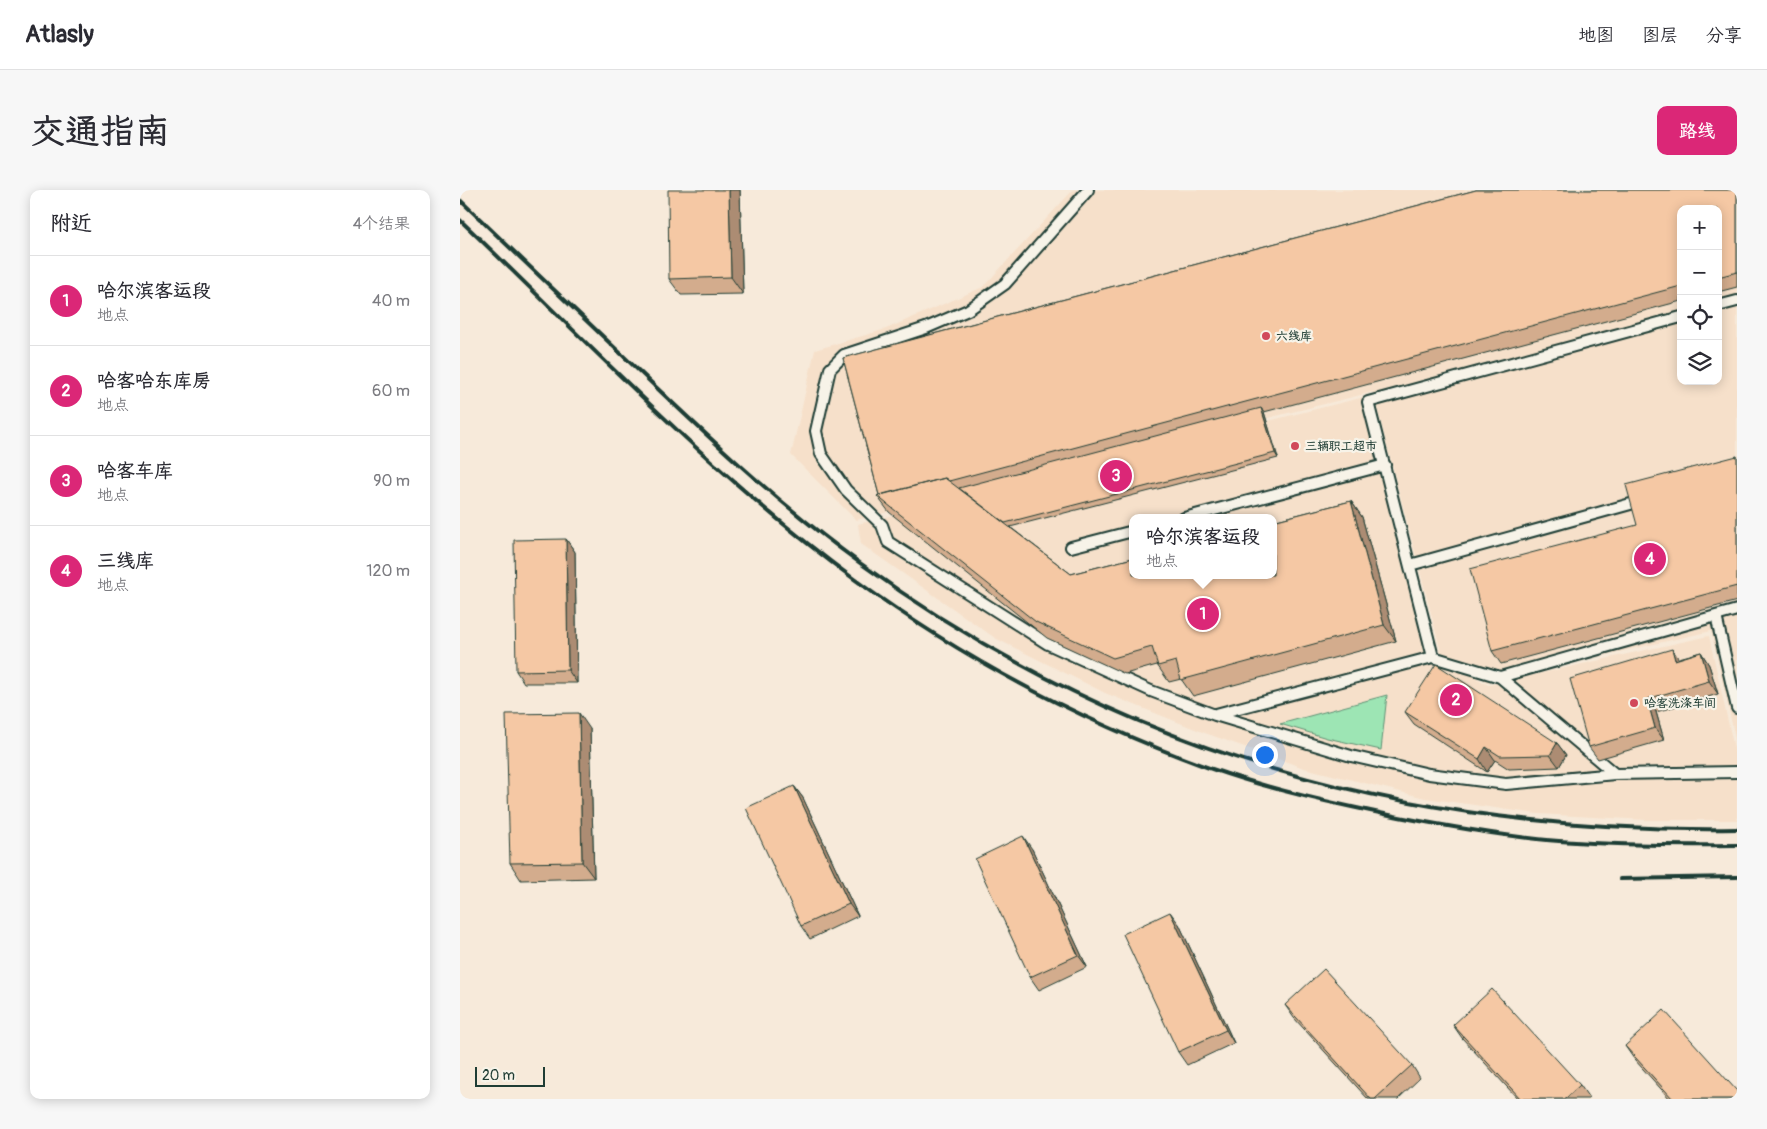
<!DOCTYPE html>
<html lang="zh">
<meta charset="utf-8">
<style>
:root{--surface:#fff;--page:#f7f7f7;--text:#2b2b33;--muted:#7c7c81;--line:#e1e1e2;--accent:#db2777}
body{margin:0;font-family:Pangolin,"LXGW WenKai TC",sans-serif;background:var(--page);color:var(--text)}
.controls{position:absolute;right:15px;top:15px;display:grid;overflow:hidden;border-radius:10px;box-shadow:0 2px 12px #0003}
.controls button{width:45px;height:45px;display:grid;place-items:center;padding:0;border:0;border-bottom:1px solid var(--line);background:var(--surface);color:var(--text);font:25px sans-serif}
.scale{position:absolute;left:15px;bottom:12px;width:70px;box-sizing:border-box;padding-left:5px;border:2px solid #1f3d34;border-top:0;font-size:14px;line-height:18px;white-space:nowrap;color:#1f3d34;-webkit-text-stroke:4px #f7f3e8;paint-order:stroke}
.you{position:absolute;left:804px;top:564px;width:18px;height:18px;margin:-12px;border:4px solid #fff;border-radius:50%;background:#1a73e8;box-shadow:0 0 0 8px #1a73e833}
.badge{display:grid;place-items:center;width:32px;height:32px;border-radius:50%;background:var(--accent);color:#fff;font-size:16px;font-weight:700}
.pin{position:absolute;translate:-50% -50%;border:2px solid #fff;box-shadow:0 1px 5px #0006}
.popup{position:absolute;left:669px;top:324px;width:148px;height:65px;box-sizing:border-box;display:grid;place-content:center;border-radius:10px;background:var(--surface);filter:drop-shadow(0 1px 4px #0005);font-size:16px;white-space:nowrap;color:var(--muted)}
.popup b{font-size:19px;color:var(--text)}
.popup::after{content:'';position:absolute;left:50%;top:100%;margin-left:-10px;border:10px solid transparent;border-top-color:var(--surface)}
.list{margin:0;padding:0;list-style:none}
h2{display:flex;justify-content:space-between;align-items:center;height:65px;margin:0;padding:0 20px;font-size:21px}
h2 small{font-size:16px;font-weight:400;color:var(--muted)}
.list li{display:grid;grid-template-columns:32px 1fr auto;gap:15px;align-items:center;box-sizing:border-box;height:90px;padding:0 20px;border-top:1px solid var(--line)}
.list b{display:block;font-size:19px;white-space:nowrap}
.list p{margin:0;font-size:16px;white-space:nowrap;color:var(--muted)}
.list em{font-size:16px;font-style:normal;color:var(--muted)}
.icon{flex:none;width:28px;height:28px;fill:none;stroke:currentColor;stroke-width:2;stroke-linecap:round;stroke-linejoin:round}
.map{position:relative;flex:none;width:1277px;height:909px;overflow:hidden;border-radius:10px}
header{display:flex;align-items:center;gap:30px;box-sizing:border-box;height:70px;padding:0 25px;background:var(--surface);border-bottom:1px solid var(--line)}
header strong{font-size:24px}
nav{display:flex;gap:28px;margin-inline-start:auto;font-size:18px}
.intro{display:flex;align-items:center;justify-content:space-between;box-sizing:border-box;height:120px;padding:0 30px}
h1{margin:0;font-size:35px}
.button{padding:12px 22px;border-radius:10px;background:var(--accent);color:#fff;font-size:18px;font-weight:700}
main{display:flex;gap:30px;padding:0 30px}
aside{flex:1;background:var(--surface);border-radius:10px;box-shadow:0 2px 12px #0003}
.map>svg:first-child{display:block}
.built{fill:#f6e0ca;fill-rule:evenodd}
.green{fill:#9de5b4;stroke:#5e9174}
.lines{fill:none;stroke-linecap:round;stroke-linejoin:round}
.service-casing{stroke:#1f3d34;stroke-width:14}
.service{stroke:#f7f3e8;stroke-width:10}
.rail{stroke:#1f3d34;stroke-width:4}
.wall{fill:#d3ac8d;stroke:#1f3d34}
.shaded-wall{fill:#ac8c73;stroke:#1f3d34}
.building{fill:#f5c8a4;stroke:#1f3d34}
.poi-dot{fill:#d1495b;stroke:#f7f3e8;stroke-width:2}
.labels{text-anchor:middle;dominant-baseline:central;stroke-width:4.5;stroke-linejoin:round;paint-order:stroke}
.poi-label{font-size:12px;font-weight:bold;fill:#1f3d34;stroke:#f7f3e8;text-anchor:start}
</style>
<header>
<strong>Atlasly</strong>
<nav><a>地图</a><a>图层</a><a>分享</a></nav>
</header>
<div class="intro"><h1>交通指南</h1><a class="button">路线</a></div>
<main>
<aside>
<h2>附近<small>4个结果</small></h2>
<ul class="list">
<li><span class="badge">1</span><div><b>哈尔滨客运段</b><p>地点</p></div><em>40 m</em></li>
<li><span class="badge">2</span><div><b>哈客哈东库房</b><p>地点</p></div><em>60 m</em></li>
<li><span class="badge">3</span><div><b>哈客车库</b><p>地点</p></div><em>90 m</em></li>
<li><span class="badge">4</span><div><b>三线库</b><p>地点</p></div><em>120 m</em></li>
</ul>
</aside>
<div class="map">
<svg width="1277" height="909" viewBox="0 0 1277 909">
<rect width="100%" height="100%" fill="#f7eada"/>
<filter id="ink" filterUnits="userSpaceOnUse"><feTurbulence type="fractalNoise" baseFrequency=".02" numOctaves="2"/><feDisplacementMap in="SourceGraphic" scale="10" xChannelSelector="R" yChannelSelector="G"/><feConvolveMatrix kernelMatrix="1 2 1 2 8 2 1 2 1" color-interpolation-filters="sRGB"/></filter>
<g filter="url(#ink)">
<path class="built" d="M613 0H1277V556L1251 441 1027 492 981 462 913 202 396 330 331 265 355 160 426 139 523 97ZM1221 19H1258V191H1221Z
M912 205 978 465 1028 495 1249 446 1277 572V630H1186L1078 624 965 608 844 578 745 543 645 503 535 448 401 354 398 334ZM673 328H813V385H673Z"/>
<path class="green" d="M927 505 921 560 867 548 820 534Z"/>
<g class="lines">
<defs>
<path id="service" d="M628 0 545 94 508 120 466 138 384 165 370 179 356 241 361 264 386 300 422 335 428 352 588 454 691 501 755 525 891 566 969 584 1046 594 1155 584 1277 582
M1258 116 1277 111
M724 328 925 275
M611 357 673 341
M950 375 1185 310
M1256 426 1277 518
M1040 487 1277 420
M756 524 973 467
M1155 584 1040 487 973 467 908 212 1221 127"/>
</defs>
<use href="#service" class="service-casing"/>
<use href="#service" class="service"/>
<path class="rail" d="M0 10C59 66 118 122 177 179 248 247 320 315 400 373 663 565 954 644 1277 639
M0 30C128 152 251 284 394 389 503 469 625 533 752 579 812 600 876 614 939 627 991 637 1046 647 1099 651 1158 655 1218 656 1277 655
M1160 689 1277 687"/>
</g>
<path class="wall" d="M280 0 283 104 221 105 209 89Z
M1016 0H1277V97L1258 102V19H1221V111L804 222 818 268 550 337 611 384 673 368V385H813V331L891 311 902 327 936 451 733 506 721 489 709 492 697 475 665 484 587 448 429 322 417 306 419 305 383 168Z
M1277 266V411L1041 474 1032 461 1177 335Z
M106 349 115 362 117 493H64L56 481Z
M1241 462 1249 475 1258 504 1196 522 1204 550 1138 569 1129 557 1219 468Z
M945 522 1097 553 1106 565 1099 577 1049 579 1035 570 1027 582 954 534Z
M130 539 134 688 61 690 50 673Z
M334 596 343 608 398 726 350 749 341 736Z
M572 659 627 777 579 800 570 787Z
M719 734 774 853 727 875 718 862Z
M825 815 952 875 960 888 938 909H908L834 828Z
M993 835 1120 895 1129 908 1128 909H1058L1002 848Z
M1165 856 1277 909H1210L1174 869Z"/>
<path class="shaded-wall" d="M269 0H280L283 104 271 87Z
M801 218 804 222 818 268 815 263Z
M891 311 902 327 936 451 924 435Z
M106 349 115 362 117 493 108 480Z
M1212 459 1221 472 1215 470Z
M1241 462 1249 475 1258 504 1249 491Z
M1187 509 1196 522 1204 550 1195 538Z
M119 523 130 539 134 688 122 672Z
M1097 553 1106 565 1099 577 1090 565Z
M1026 557 1035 570 1027 582 1019 569Z
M334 596 343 608 398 726 389 714Z
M563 646 572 659 627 777 618 765Z
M710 722 719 734 774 853 766 840Z"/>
<path class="building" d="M208 0H269L271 87 209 89Z
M1016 0H1277V82L1258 87V19H1221V96L489 291 485 288 419 305 383 168Z
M801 218 815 263 545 333 499 298Z
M1277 266V396L1032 461 1010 379 1177 335 1166 295Z
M485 288 611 384 673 368V385H813V331L891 311 924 435 721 490 716 471 698 476 692 457 653 468 576 432 417 306Z
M106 349 108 480 56 481 54 350Z
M1212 459 1215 470 1241 462 1249 491 1187 509 1195 538 1129 557 1110 489Z
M976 474 1097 553 1090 565 1040 566 1026 557 1019 569 945 522Z
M119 523 122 672 50 673 46 524Z
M334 596 389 714 341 736 286 618Z
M563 646 618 765 570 787 515 669Z
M710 722 766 840 718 862 663 744Z
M864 779 952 875 915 909H911L825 815Z
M1032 799 1120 895 1105 909H1061L993 835Z
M1204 820 1277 901V909H1213L1165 856Z"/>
</g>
<g class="poi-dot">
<circle cx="806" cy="146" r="5"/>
<circle cx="835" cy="256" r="5"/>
<circle cx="1174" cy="513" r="5"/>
</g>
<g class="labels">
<g class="poi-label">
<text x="816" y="146">六线库</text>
<text x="845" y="256">三辆职工超市</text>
<text x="1184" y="513">哈客洗涤车间</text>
</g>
</g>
</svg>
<div class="controls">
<button>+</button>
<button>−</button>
<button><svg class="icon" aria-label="locate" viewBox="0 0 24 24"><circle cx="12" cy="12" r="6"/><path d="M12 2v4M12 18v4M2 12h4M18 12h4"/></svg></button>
<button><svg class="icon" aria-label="layers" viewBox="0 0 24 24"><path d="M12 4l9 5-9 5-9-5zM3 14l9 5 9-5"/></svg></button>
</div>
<div class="scale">20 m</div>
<div class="you"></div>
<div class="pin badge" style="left:743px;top:424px">1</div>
<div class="popup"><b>哈尔滨客运段</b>地点</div>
<div class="pin badge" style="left:996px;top:510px">2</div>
<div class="pin badge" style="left:656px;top:286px">3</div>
<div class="pin badge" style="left:1190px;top:369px">4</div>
</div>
</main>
